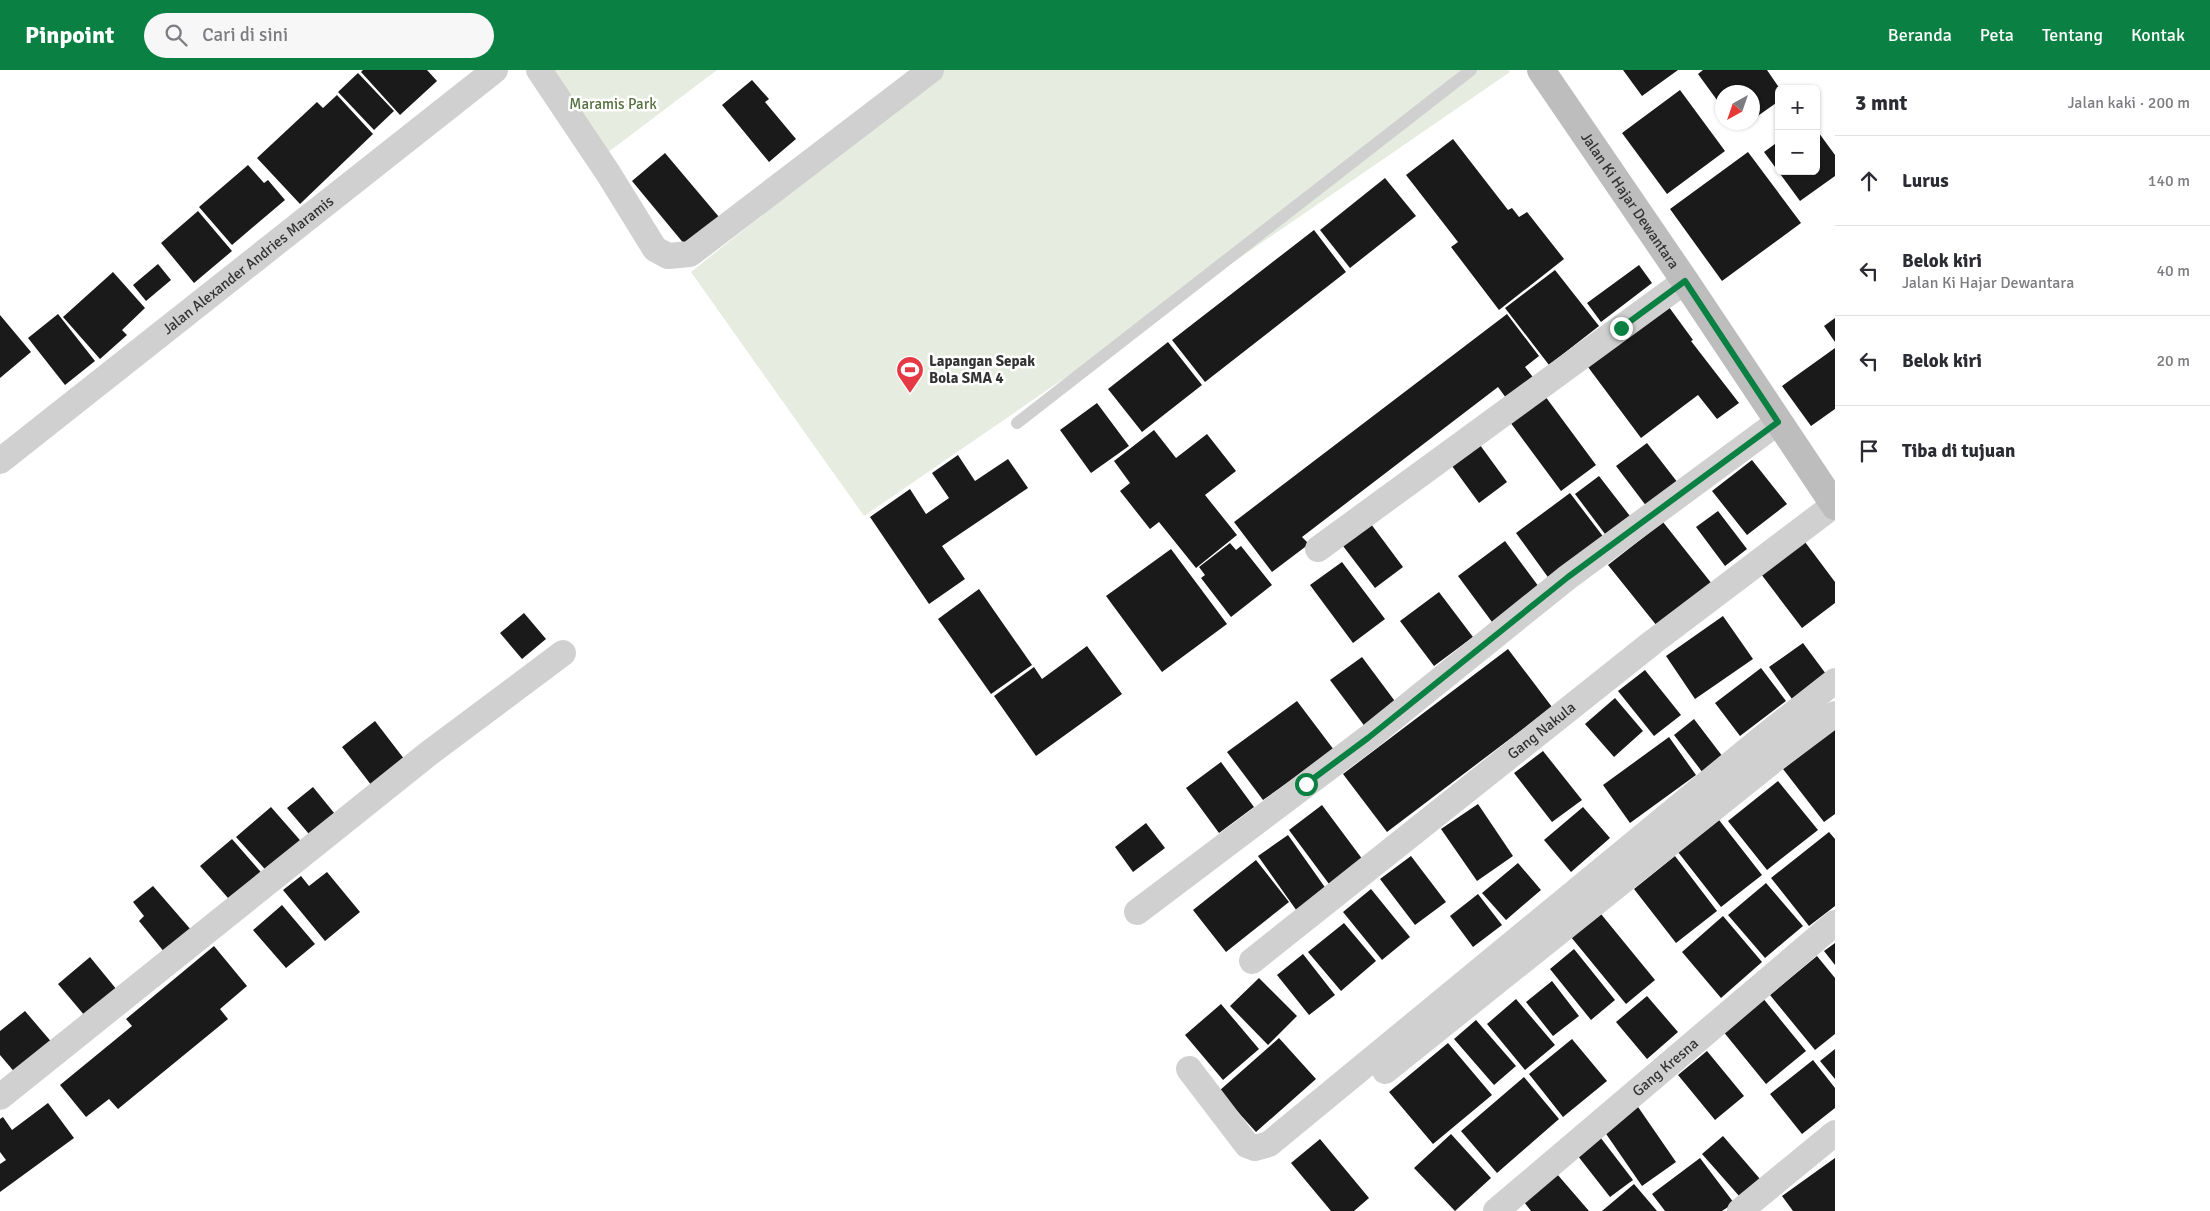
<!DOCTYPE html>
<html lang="id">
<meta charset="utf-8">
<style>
:root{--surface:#fff;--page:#f7f7f7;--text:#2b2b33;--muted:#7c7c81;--line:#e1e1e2;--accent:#0b8043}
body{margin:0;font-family:Signika,sans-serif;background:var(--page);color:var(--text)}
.controls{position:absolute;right:15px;top:15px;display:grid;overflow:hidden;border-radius:8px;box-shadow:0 1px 4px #0004}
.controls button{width:45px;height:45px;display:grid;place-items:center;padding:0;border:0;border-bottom:1px solid var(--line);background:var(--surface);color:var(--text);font:25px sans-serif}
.compass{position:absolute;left:1715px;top:15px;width:45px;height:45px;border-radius:50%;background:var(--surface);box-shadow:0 1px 4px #0004;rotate:220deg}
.stop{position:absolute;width:15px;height:15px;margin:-11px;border:4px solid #0b8043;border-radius:50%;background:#fff}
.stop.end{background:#0b8043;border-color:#fff;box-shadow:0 1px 5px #0008}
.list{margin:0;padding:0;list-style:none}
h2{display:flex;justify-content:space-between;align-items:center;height:65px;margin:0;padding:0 20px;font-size:21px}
h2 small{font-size:16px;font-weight:400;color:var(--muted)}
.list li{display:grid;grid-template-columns:32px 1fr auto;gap:15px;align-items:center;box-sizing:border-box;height:90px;padding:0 20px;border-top:1px solid var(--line)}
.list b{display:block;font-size:19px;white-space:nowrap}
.list p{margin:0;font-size:16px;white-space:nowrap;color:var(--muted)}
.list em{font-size:16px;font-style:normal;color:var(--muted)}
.icon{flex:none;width:28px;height:28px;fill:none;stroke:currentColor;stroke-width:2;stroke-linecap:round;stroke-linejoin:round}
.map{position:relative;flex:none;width:1835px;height:1141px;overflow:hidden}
header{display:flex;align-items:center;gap:30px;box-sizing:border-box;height:70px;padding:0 25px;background:var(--accent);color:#fff}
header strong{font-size:24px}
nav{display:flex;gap:28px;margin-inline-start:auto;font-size:18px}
.search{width:350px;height:45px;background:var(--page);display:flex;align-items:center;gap:12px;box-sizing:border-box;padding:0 18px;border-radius:28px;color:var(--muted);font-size:19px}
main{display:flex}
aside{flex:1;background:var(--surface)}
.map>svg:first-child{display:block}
.green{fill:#e6ecdf}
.building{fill:#1a1a1a}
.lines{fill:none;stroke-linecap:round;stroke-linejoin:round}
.lane{stroke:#d0d0d0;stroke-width:12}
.street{stroke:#d0d0d0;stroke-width:26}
.secondary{stroke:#bdbdbd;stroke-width:28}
.route{stroke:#0b8043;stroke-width:6}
.labels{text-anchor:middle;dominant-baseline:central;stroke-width:5;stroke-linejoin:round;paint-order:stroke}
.park-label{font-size:15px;fill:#56703f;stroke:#fff}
.street-label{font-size:15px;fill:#333;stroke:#fff}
.poi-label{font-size:15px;font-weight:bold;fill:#333;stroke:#fff;text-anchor:start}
</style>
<header>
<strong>Pinpoint</strong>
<div class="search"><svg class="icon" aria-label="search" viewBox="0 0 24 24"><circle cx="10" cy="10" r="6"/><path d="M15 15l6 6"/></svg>Cari di sini</div>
<nav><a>Beranda</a><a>Peta</a><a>Tentang</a><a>Kontak</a></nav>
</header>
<main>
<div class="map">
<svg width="1835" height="1141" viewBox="0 0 1835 1141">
<rect width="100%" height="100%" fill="#fff"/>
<path class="green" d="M546 0H717L607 83Z
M943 0H1508L1510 2 864 446 691 202Z"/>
<path class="building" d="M363 0H427L437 11 400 45 361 2Z
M1623 0H1678L1642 26Z
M1703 0H1767L1780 19H1779V31L1752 50V22H1722V37L1698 4Z
M358 3 394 41 374 60 338 22Z
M752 10 769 29 765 32 796 69 769 92 722 35Z
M1680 20 1725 81 1667 124 1622 63Z
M337 25 373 64 300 134 257 88 317 32 323 38Z
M1734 52H1749L1739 60Z
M1816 59 1835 85V106L1800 131 1764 82 1779 71V101H1816Z
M1453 69 1508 140 1512 138 1519 147 1527 142 1564 189 1499 240 1451 177 1458 172 1406 105Z
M1748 82 1801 153 1722 211 1670 139Z
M665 83 719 147 685 175 632 111Z
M248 95 264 113 268 110 285 130 232 175 199 137Z
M1385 108 1416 146 1350 198 1320 160Z
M198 141 232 181 194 213 161 173Z
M1314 160 1346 202 1205 312 1172 270Z
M158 194 171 210 146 231 133 215Z
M1639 195 1652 213 1601 252 1587 233Z
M1555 200 1599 256 1549 295 1505 238Z
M113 202 145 238 122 260 127 265 100 289 63 247Z
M1666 233 1693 270 1691 271 1739 333 1717 349 1698 325 1641 368 1585 293Z
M58 244 95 291 65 315 28 268Z
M1507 244 1539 286 1525 297 1536 311 1509 332 1498 317 1302 467 1309 474 1272 502 1234 452Z
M0 245 31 282 0 308Z
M1835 248V272L1824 256Z
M1168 272 1202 315 1142 362 1108 319Z
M1835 278V339L1811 356 1782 316Z
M1545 326 1596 395 1561 421 1510 352Z
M1097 333 1129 376 1091 403 1060 360Z
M1154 360 1176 388 1207 364 1236 401 1205 425 1237 465 1196 498 1159 452 1150 459 1120 421 1130 413 1114 391Z
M1647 373 1678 413 1647 437 1616 396Z
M1480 375 1507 412 1479 433 1452 396Z
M958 385 975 411 1008 389 1028 418 942 476 965 509 929 534 870 447 910 419 926 444 949 428 932 403Z
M1752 390 1787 434 1747 465 1712 421Z
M1599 406 1633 450 1608 468 1575 424Z
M1570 423 1605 469 1550 510 1516 463Z
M1718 441 1747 479 1725 496 1696 457Z
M1368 450 1403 497 1375 518 1340 472Z
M1663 452 1712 514 1657 556 1608 495Z
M1505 471 1539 517 1492 552 1458 506Z
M1805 472 1835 512V533L1802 558 1761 504Z
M1230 473 1236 480 1241 476 1272 515 1231 547 1201 508 1205 505 1199 497Z
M1171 479 1227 554 1162 602 1106 526Z
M1342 492 1385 549 1353 573 1310 515Z
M979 519 1032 595 991 624 938 549Z
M1439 522 1473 567 1434 596 1400 551Z
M524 543 546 569 522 589 500 563Z
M1723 546 1753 589 1695 629 1666 586Z
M1803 573 1826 604 1792 629 1769 597Z
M1087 576 1122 624 1036 686 994 626 1034 597 1042 609Z
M1508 579 1552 637 1387 762 1343 704Z
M1362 587 1397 634 1366 658 1330 610Z
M1761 598 1786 631 1740 666 1715 633Z
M1645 600 1681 645 1654 666 1618 621Z
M1615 628 1643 661 1614 687 1585 654Z
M1297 631 1334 680 1263 730 1227 682Z
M1694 649 1723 687 1703 703 1674 665Z
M375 651 408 694 375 720 342 677Z
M1835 659V744L1824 752 1783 699Z
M1669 667 1696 705 1630 753 1603 715Z
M1543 681 1582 730 1552 752 1514 703Z
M1221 692 1254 737 1219 763 1186 718Z
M1778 711 1818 760 1767 800 1728 751Z
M313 717 339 749 314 770 287 738Z
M1478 734 1513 786 1477 811 1441 759Z
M1322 735 1366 794 1332 818 1289 760Z
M271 737 306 777 272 807 236 767Z
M1583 737 1610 768 1571 802 1544 770Z
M1719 750 1762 805 1721 837 1678 782Z
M1146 753 1165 778 1133 802 1115 777Z
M1829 762 1835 769V836L1809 856 1771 808Z
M1288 765 1329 823 1299 844 1258 786Z
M232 769 266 808 235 836 200 796Z
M1411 786 1446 832 1415 855 1380 809Z
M1675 786 1717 841 1676 873 1634 819Z
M1256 790 1289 832 1226 882 1193 840Z
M1518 793 1541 820 1506 850 1482 823Z
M327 802 360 842 325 871 283 820 301 806 309 816Z
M1766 813 1803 856 1765 888 1728 845Z
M153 816 192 861 165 883 139 851 144 846 133 832Z
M1371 819 1410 867 1382 890 1343 842Z
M1478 824 1502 855 1473 877 1450 846Z
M282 835 315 874 286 898 253 860Z
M1601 844 1655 910 1626 934 1571 867Z
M1723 846 1762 892 1721 928 1682 882Z
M1344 853 1376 891 1341 921 1308 882Z
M1835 873V895L1824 881Z
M214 876 247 916 220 939 228 949 118 1039 109 1029 86 1047 60 1015 132 956 126 949Z
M1574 879 1615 930 1591 950 1550 899Z
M1303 884 1335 925 1309 945 1277 905Z
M1817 886 1835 908V964L1815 980 1770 925Z
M90 887 117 920 85 946 58 914Z
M1259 908 1297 946 1268 975 1230 936Z
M1552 911 1579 946 1553 966 1526 932Z
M1647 926 1678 962 1647 989 1616 952Z
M1762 927 1806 981 1766 1014 1722 960Z
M1516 929 1555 975 1525 1000 1487 954Z
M1221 934 1259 979 1223 1010 1185 965Z
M25 941 54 975 17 1005 0 985V961Z
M1476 950 1516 996 1494 1015 1454 969Z
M1279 968 1316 1009 1256 1062 1219 1021Z
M1572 969 1607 1011 1563 1047 1529 1004Z
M1448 973 1492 1025 1433 1074 1389 1022Z
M1835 979V1009L1820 991Z
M1707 981 1744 1026 1715 1050 1678 1005Z
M1813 990 1835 1018V1038L1802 1064 1770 1024Z
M1524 1007 1559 1049 1497 1103 1461 1061Z
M48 1033 74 1068 0 1122V1094L6 1090 0 1082V1049L3 1047 12 1060Z
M1636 1034 1676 1092 1642 1116 1602 1058Z
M1597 1063 1633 1110 1610 1127 1574 1081Z
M1451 1064 1491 1108 1455 1141 1414 1098Z
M1723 1066 1760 1109 1740 1127 1702 1084Z
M1320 1069 1369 1128 1354 1141H1331L1291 1093Z
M1700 1088 1734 1133 1722 1141H1665L1652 1124Z
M1835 1088V1141H1793L1782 1126Z
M1557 1104 1589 1141H1531L1524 1132Z
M1634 1114 1657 1141H1602Z"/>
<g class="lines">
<path class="lane" d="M1017 353 1471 0"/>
<g class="street">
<path d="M539 0 608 103 655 179 668 186 690 184 931 0"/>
<path id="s1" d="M0 391 495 0"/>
<path d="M1318 479 1685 211"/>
<path d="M1137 842 1368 668 1568 507 1778 352"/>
<path id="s2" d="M1252 891 1653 572 1834 435"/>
<path d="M1189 999 1247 1075 1255 1078 1269 1074 1761 669 1835 611"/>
<path d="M1385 1001 1775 689 1835 644"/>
<path d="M0 1027 428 684 563 583"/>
<path id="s3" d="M1496 1141 1835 853"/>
<path d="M1740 1141 1835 1063"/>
</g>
<path class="secondary" id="s4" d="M1541 0 1685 211 1835 436"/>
</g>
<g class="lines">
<path class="route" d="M1306 714 1368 668 1568 507 1778 352 1685 211 1621 258"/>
</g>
<defs>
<symbol id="stadium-pin" viewBox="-11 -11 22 30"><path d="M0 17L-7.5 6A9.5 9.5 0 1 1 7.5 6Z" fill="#e63946" stroke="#fff"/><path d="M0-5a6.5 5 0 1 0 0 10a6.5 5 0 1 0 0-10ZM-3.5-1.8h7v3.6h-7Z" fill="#fff"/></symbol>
</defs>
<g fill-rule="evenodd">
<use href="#stadium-pin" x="894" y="284" width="32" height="43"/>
</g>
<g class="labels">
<g class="park-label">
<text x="613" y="34">Maramis Park</text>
</g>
<g class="street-label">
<text stroke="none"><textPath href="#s4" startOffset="158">Jalan Ki Hajar Dewantara</textPath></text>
<text stroke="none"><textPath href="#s1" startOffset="316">Jalan Alexander Andries Maramis</textPath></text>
<text stroke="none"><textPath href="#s2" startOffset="370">Gang Nakula</textPath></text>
<text stroke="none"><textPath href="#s3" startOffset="222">Gang Kresna</textPath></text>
</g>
<g class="poi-label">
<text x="929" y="291">Lapangan Sepak<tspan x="929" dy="17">Bola SMA 4</tspan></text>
</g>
</g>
</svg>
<div class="controls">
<button>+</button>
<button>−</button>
</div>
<svg class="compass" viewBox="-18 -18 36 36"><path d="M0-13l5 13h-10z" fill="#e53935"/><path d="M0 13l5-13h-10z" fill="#7c7c81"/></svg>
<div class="stop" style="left:1306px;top:714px"></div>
<div class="stop end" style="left:1621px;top:258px"></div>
</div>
<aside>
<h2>3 mnt<small>Jalan kaki · 200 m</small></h2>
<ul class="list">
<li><svg class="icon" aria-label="ahead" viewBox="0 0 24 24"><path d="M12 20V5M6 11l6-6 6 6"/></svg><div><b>Lurus</b></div><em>140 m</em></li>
<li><svg class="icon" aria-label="left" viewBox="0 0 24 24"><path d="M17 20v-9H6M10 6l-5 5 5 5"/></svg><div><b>Belok kiri</b><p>Jalan Ki Hajar Dewantara</p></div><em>40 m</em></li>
<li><svg class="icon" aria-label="left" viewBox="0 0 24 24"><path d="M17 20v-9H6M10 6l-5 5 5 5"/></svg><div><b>Belok kiri</b></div><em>20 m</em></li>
<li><svg class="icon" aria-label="arrive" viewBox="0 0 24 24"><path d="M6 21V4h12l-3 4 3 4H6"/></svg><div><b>Tiba di tujuan</b></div></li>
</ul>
</aside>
</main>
